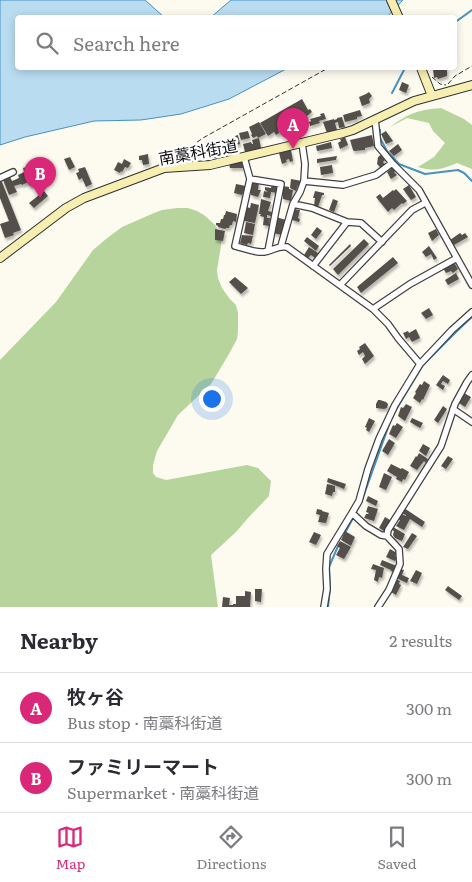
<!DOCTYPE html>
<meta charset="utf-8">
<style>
:root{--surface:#fff;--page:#f2f2f3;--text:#2b2b33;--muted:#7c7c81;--line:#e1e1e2;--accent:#db2777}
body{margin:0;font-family:Literata,"Noto Sans JP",serif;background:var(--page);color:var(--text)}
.you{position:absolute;left:211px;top:398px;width:18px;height:18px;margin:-12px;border:4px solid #fff;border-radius:50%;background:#1a73e8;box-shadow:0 0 0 8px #1a73e833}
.badge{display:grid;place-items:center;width:32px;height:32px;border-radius:50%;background:var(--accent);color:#fff;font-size:16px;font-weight:700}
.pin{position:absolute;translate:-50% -41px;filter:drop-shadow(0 1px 2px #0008)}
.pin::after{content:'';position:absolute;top:26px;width:18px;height:15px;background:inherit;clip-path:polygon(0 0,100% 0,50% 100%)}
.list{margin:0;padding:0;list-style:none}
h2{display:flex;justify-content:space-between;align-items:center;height:65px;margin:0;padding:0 20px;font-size:21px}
h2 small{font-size:16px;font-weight:400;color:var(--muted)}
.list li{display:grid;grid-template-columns:32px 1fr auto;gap:15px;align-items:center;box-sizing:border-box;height:70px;padding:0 20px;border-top:1px solid var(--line)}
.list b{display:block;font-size:19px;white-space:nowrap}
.list p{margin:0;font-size:16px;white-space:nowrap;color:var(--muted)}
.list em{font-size:16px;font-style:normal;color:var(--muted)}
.icon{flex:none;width:28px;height:28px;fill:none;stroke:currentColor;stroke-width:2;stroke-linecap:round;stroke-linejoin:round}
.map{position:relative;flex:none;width:472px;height:607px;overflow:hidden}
.search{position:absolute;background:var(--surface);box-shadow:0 2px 8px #0003;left:15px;right:15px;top:15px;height:55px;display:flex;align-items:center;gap:12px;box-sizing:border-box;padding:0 18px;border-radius:5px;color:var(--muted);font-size:19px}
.sheet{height:205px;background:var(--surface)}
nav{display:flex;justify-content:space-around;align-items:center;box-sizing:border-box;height:70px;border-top:1px solid var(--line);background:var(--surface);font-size:14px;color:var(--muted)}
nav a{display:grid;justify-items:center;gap:2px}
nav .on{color:var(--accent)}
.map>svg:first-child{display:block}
.forest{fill:#b7d49d}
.water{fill:#b9dcf0;stroke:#4792c0}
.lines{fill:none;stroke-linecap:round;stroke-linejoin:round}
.stream{stroke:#4792c0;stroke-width:2}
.building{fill:#554f4b;filter:url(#shadow)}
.minor-casing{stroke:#414141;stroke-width:8}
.secondary-casing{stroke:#303030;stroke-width:10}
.path{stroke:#303030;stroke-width:1;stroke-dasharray:5 2.5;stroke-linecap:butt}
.minor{stroke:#fff;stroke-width:5.5}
.secondary{stroke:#f7eeb1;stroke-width:8}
.labels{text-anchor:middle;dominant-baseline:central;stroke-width:5;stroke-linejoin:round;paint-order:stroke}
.street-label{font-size:16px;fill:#0e0e0e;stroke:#fff}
</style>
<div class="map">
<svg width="472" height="607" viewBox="0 0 472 607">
<defs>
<filter id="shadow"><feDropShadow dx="1.5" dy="3" stdDeviation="1" flood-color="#0004"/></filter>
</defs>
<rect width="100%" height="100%" fill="#fdfbf0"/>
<path class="forest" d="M441 108 464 119 472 125V169L457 163C442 169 435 172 418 167L434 157 445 143 433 131 429 123 407 118 390 127C409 113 418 110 441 108Z
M177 208H188L197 211 204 215 215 225 219 232 222 240 217 270 218 278 222 288 229 298 236 305 238 313V331L237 339 229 354 211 384 178 415 157 451 153 465V473L156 477 166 480 247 465 258 468 271 481 269 496 248 518 236 532 211 555 218 607H0V360L56 302 93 250 106 239 122 227 154 213 162 210Z"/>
<path class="water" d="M0 0H145L164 17 18 18V68H288L229 99 181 114 141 120 94 121 25 137 0 145Z
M231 0H403L387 17 210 18Z"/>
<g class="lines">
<path class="stream" d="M454 23 472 10
M392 93 405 68
M380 130V138L387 151 399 164 425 174 458 170 464 173 472 181
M394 413 423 365 457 331 472 317
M355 513 361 503 390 422
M345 533 353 518
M328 607 330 588 329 567 338 546"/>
</g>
<path class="building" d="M436 68H447V76L438 79 437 77 434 78 433 69Z
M402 82 409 85 406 93 399 90Z
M369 92 372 96 369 99 370 103 362 106 359 97 366 94Z
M302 99 308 110 310 109 312 112 307 116 305 119 298 123 296 120 278 130 279 133 276 135 274 132 268 136 260 123Z
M360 110 362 116 357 117V119L345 122 343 115Z
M324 113 326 119 319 121 320 123 310 126 309 122 311 121 310 119 321 116 320 114Z
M342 117 345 127 339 128 338 122 335 123 337 130 327 133 323 122 334 119V120L337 119V118Z
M259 122 266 134 258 138 257 136 253 138 251 135 252 134 249 127Z
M248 131 250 138 241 140 239 133Z
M386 131 393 141 386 144 381 134Z
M238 135 240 144 232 147 233 151 222 155 221 152 218 153 219 157 214 158 212 149 218 144 225 143 224 141 229 138 235 137V136Z
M372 135 374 146 365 148V150L354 151 353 150 350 140Z
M345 137 348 145 340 149 338 143 341 141 340 139Z
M259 138 261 148 245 152 243 144 251 142 252 144H253L252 140Z
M331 142 332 148 317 151 316 146Z
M398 144 402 150 394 156 389 151Z
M291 150 293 161 290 162 289 159 286 160 287 162 282 164 279 153Z
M148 154 149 164 143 165 142 160H139V156Z
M382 154 384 157 383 158 385 160 383 162 385 165 381 168 377 164 378 157Z
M337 156 336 160 317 163V159Z
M70 157 75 167 69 170 64 159Z
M124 159 131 163 128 168 125 167 122 172 121 171 120 173 114 170 118 162 122 164Z
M242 161 243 168H230L229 164Z
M44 162V165L40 167 45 179 44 180 45 182 39 185 38 183 30 186 28 182 22 185 21 184 14 186 17 192 9 195 3 180 10 177 12 181 19 178 18 175 24 172 23 168Z
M332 165 333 173 321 175 320 167Z
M85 167 92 184 86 187 82 178 79 180 76 173 79 172 78 169Z
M393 167 396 171 394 172 397 175 391 179 387 172Z
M0 177 21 230 13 233 14 235 5 238 0 224 9 221 0 198Z
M291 179 302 181 301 186 298 185 296 191 290 188Z
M251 181 259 182 258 190H261L258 197 251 195V192L249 191Z
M236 184 246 186 242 195 234 193Z
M272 184 277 185V193L271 192 270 198 263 197 264 191 268 192 265 190V187L271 188Z
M409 185 416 197 411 200 403 189Z
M283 186 289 187V189L293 190 291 201 283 199V193L281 192Z
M396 189 407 201 403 204 402 203 394 210 392 208 388 212 376 197 380 194 383 198 393 190 394 191Z
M44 191 48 196 34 208 29 203Z
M315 191 324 193V195H322L318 207 314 206 315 198H313Z
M261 199 271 202 268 211 272 212 271 216 267 215V218H270L269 226 263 225 264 217 260 216 261 214H259Z
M333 199 338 201 334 212 329 210Z
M251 203 259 205 255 223 244 221 247 207 250 208Z
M294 209 300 210 298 218 300 219 299 222 292 220Z
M226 211 237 214 236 222 233 221 232 225H230L229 228H226L225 229 218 227V226L216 225V223H220L221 219H223L224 215H225Z
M276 217 286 220 282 235 273 233Z
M246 222 255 224 253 235 244 233Z
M317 227 322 231 316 239 311 235Z
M215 229 225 231 223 241 215 240Z
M436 229 439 235 432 241 428 233Z
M460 233 462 235 465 233 468 237 454 245 450 240Z
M242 235 253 236 251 244 248 243 247 245 240 243Z
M307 237 319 246 316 251 304 241Z
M364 239 369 244 338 275 333 269Z
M350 244 351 246 330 266 329 265Z
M429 246 437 258 434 260 431 254 426 257 422 252Z
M309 247 318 253 315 258 311 255 308 258 304 255Z
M393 257 398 263 361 293 357 287Z
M454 262 458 269 453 273 451 271 446 273 443 268Z
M456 273 459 279 448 285 445 280Z
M235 277 248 288 241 294 229 282Z
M429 308 433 315 426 319 421 313Z
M416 329 420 338 412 342 409 337 406 339 403 333 408 331 409 333Z
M365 343 374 356 365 364 362 359 365 356 363 352 359 355 357 351 360 349 359 347Z
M443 375 450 380 448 384 443 381 441 384 445 386 443 390 436 385Z
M424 381 430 385 423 400 422 399 420 403 413 398 416 393 415 392 420 384 422 385Z
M464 393 471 397 465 407 459 403Z
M378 400H380L386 402 388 404 387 408 384 409 376 408V404Z
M406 404 412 407 405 421 398 416 401 407 403 408Z
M443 406 447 409 438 423 434 420Z
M369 418 375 421 369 432 366 430 367 428 365 427Z
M412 418 423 423 420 428 410 422Z
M397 423 403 427 396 438 389 434 393 425 395 426Z
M389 439 395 443 388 455 382 451Z
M423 444 430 448 426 456 419 451Z
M419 453 428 459 426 463 424 461 417 470 410 466 416 456 417 457Z
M448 456 453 459 446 469 441 466Z
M391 464 401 469 402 468 409 472 405 480 403 479 402 482 396 479 397 477 387 471Z
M384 473 392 477 386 490 379 487Z
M328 478 346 484 344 489 327 482Z
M327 484 335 486V492H333L332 496 325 494Z
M368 496 378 501 376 506 366 501Z
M368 506 378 509 374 521 364 518 366 514H368L369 513 366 512Z
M404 508 425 522 422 527 410 519 404 530 396 526 400 520 398 519 400 515H401L402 514 406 516V515L401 513Z
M317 509 322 510V511L329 513 326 523 318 522 320 515 316 514Z
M385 517 390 520 384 531 379 528Z
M393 527 405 534 402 541 395 538 393 535 394 531 392 530Z
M345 531 355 537 351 546 341 540Z
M314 532 321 535 316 545 309 542Z
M412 533 417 536 408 549 403 547Z
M340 541 351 547 344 559 336 555 340 548 337 546Z
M390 549 397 553 395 556 397 557 395 561 386 557Z
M382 560 397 566 394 572 391 571V570L380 565Z
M373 564 384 568 382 578 379 577 378 582 374 580 376 570 371 569Z
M400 569 404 570 402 575 409 578 407 583 396 578Z
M416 570 422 573 417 584 410 581Z
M396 579 400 581 399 584 401 585 396 595 391 592 396 582H395Z
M448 586 462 596 459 600 445 590Z
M255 589H262L261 602 255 601Z
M245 591 251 592 250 607H222L223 597 230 598 229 605H233V604H236V596H245Z"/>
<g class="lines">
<defs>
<path id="minor" d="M375 119 378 146 392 163 419 190 472 285
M244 157 250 179 235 246C244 248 255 253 264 252 273 251 278 245 287 247L373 309 410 284 457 258
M0 178 13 172
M250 179 281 184 268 251
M304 181 343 185 376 175 392 163
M293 204 312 208 347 222 361 223 382 242
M281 246 293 204 300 192 304 181 305 164 302 143
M313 266 347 222
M340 285 412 210 425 203
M373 309 388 324 398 338 420 364
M453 409 472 422
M352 513 359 501 368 469 379 439 395 405 420 364 452 330 472 312
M387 536 388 530 441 446 455 404 467 382 472 375
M324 607 327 589 326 569 327 554 352 513 366 526 381 535 387 536 399 549 400 564 389 590 378 607"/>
<path id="secondary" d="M391 0 399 18
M421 68 432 96
M0 258 66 208 84 198 164 168 210 165 343 133 353 130 414 101 472 85"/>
</defs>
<use href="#minor" class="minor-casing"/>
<use href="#secondary" class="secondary-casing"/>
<path class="path" d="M432 77 440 84 446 85
M448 84 455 76 472 66
M183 159 190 147 203 138 328 68"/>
<use href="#minor" class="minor"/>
<use href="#secondary" class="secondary"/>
</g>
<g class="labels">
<g class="street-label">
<text transform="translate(198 151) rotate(-10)">南藁科街道</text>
</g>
</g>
</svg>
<div class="you"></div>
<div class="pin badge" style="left:293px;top:149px">A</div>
<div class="pin badge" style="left:40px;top:198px">B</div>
<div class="search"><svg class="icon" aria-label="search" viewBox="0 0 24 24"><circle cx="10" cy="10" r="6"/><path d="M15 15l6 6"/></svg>Search here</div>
</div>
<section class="sheet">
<h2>Nearby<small>2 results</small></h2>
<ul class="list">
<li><span class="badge">A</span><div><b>牧ヶ谷</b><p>Bus stop · 南藁科街道</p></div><em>300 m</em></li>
<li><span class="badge">B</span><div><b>ファミリーマート</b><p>Supermarket · 南藁科街道</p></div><em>300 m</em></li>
</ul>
</section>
<nav>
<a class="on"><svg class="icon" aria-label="map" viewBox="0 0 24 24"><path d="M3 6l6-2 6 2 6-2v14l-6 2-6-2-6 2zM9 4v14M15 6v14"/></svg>Map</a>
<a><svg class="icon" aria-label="directions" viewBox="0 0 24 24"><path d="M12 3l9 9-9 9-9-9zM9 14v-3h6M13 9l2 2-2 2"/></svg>Directions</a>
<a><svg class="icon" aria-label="saved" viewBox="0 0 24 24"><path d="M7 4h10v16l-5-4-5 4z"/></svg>Saved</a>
</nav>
